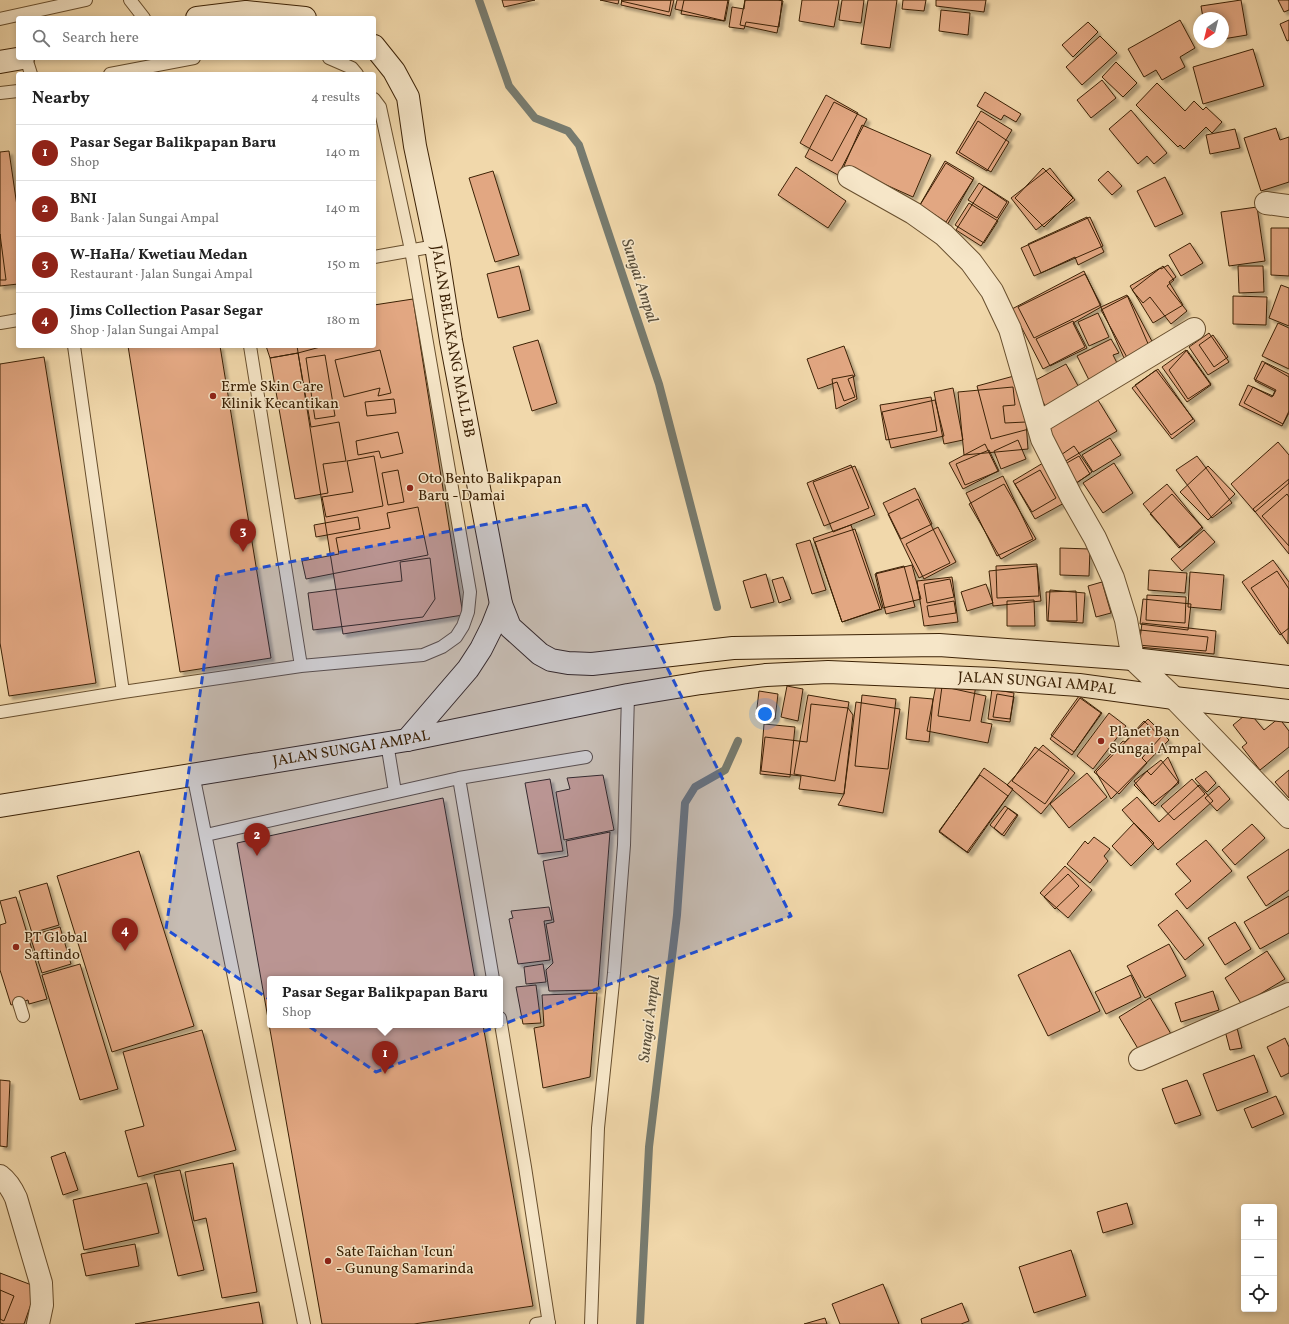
<!DOCTYPE html>
<meta charset="utf-8">
<style>
:root{--surface:#fff;--page:#f2f2f2;--text:#222;--muted:#767676;--line:#e0e0e0;--accent:#8f2418}
body{margin:0;font-family:Vollkorn,serif;background:var(--page);color:var(--text)}
.controls{position:absolute;right:12px;bottom:12px;display:grid;overflow:hidden;border-radius:4px;box-shadow:0 2px 6px #0003}
.controls button{width:36px;height:36px;display:grid;place-items:center;padding:0;border:0;border-bottom:1px solid var(--line);background:var(--surface);color:var(--text);font:20px sans-serif}
.compass{position:absolute;left:1193px;top:12px;width:36px;height:36px;border-radius:50%;background:var(--surface);box-shadow:0 2px 6px #0003;rotate:215deg}
.you{position:absolute;left:765px;top:714px;width:14px;height:14px;margin:-10px;border:3px solid #fff;border-radius:50%;background:#1a73e8;box-shadow:0 0 0 6px #1a73e833}
.badge{display:grid;place-items:center;width:26px;height:26px;border-radius:50%;background:var(--accent);color:#fff;font-size:13px;font-weight:700}
.pin{position:absolute;translate:-50% -33px;filter:drop-shadow(0 1px 2px #0008)}
.pin::after{content:'';position:absolute;top:21px;width:14px;height:12px;background:inherit;clip-path:polygon(0 0,100% 0,50% 100%)}
.popup{position:absolute;left:267px;top:976px;width:236px;height:52px;box-sizing:border-box;display:grid;place-content:center;border-radius:4px;background:var(--surface);filter:drop-shadow(0 1px 3px #0005);font-size:13px;white-space:nowrap;color:var(--muted)}
.popup b{font-size:15px;color:var(--text)}
.popup::after{content:'';position:absolute;left:50%;top:100%;margin-left:-8px;border:8px solid transparent;border-top-color:var(--surface)}
.list{margin:0;padding:0;list-style:none}
h2{display:flex;justify-content:space-between;align-items:center;height:52px;margin:0;padding:0 16px;font-size:17px}
h2 small{font-size:13px;font-weight:400;color:var(--muted)}
.list li{display:grid;grid-template-columns:26px 1fr auto;gap:12px;align-items:center;box-sizing:border-box;height:56px;padding:0 16px;border-top:1px solid var(--line)}
.list b{display:block;font-size:15px;white-space:nowrap}
.list p{margin:0;font-size:13px;white-space:nowrap;color:var(--muted)}
.list em{font-size:13px;font-style:normal;color:var(--muted)}
.icon{flex:none;width:22px;height:22px;fill:none;stroke:currentColor;stroke-width:2;stroke-linecap:round;stroke-linejoin:round}
.map{position:relative;flex:none;width:1289px;height:1324px;overflow:hidden}
.search{position:absolute;background:var(--surface);box-shadow:0 2px 6px #0003;left:16px;top:16px;width:360px;height:44px;display:flex;align-items:center;gap:10px;box-sizing:border-box;padding:0 14px;border-radius:4px;color:var(--muted);font-size:15px}
.panel{position:absolute;background:var(--surface);box-shadow:0 2px 6px #0003;left:16px;top:72px;width:360px;height:276px;border-radius:4px}
.map>svg:first-child{display:block}
.lines{fill:none;stroke-linecap:round;stroke-linejoin:round}
.stream{stroke:#777b6f;stroke-width:8}
.building{fill:#e2a782;stroke:#3b2105;filter:url(#shadow)}
.lane-casing{stroke:#684f2e;stroke-width:14}
.street-casing{stroke:#684f2e;stroke-width:24}
.secondary-casing{stroke:#3b2105;stroke-width:24}
.lane{stroke:#f6e6c8;stroke-width:12}
.street{stroke:#f6e6c8;stroke-width:22}
.secondary{stroke:#f6e6c8;stroke-width:22}
.marked{fill:#1d4ed8;fill-opacity:0.2;stroke:#1d4ed8;stroke-width:3;stroke-dasharray:8 5;stroke-linejoin:round}
.poi-dot{fill:#8f2418;stroke:#f6e6c8;stroke-width:1.5}
.labels{text-anchor:middle;dominant-baseline:central;stroke-width:3;stroke-linejoin:round;paint-order:stroke}
.street-label{font-size:15px;fill:#3b2105;stroke:#f6e6c8}
.poi-label{font-size:15px;fill:#3b2105;stroke:#f6e6c8;text-anchor:start}
.water-label{font-size:16px;font-style:italic;fill:#594e3a;stroke:#f6e6c8}
</style>
<div class="map">
<svg width="1289" height="1324" viewBox="0 0 1289 1324">
<defs>
<filter id="shadow"><feDropShadow dx="3.5" dy="3.5" stdDeviation="1" flood-color="#0004"/></filter>
</defs>
<rect width="100%" height="100%" fill="#f1d8ab"/>
<filter id="stains"><feTurbulence type="fractalNoise" baseFrequency=".005" numOctaves="4"/><feColorMatrix values="0 0 0 0 .2 0 0 0 0 .09 0 0 0 0 .02 0 0 0 .5 -.17"/></filter>
<radialGradient id="worn" r=".72"><stop offset=".6" stop-color="#630" stop-opacity="0"/><stop offset="1" stop-color="#630" stop-opacity=".3"/></radialGradient>
<g class="lines">
<path class="stream" d="M479 0 509 86 535 118 568 131 579 145 659 384 717 607
M640 1324 649 1147 677 915 685 803 695 787 725 770 738 741"/>
</g>
<path class="building" d="M502 0H535L504 7Z
M600 0H619L618 4Z
M622 0H671L669 12 621 1Z
M622 0H674L670 16 621 5Z
M677 0H729L725 21 675 9Z
M684 0H728L724 21 681 14Z
M745 0H782L779 27 746 22 744 29 729 27 732 7 744 9Z
M745 0H778L783 1 777 33 740 25Z
M802 0H839L834 27 799 21Z
M842 0H864L861 23 839 20Z
M868 0H897L890 48 861 44Z
M903 0H926L924 11 902 9Z
M936 0H986L984 12 936 6Z
M1241 0 1247 35 1223 39V18H1203L1201 6Z
M1278 0H1289V10L1284 12Z
M941 10 970 13 968 35 939 31Z
M1180 20 1195 48 1180 57 1185 67 1162 80 1156 70 1144 77 1128 49Z
M1289 20V40L1287 41 1280 24Z
M1088 22 1098 32 1073 57 1062 45Z
M1100 36 1117 53 1082 85 1066 67Z
M1253 49 1264 86 1203 104 1193 67Z
M1116 62 1137 83 1123 97 1102 77Z
M1102 80 1116 98 1091 118 1077 100Z
M1157 83 1185 111 1194 101 1203 110 1206 107 1222 122 1212 133 1206 127 1184 149 1180 145 1178 147 1136 105Z
M985 92 1021 114 1016 122 1004 115 1001 120 977 106Z
M826 95 858 113 832 161 800 143Z
M834 102 867 119 838 175 805 157Z
M1131 110 1167 153 1154 164 1147 156 1138 164 1109 129Z
M981 111 1012 130 987 171 956 153Z
M978 121 1009 142 991 172 959 152Z
M862 125 931 155 913 197 844 166Z
M1276 128 1280 140 1289 137V182L1261 191 1244 138Z
M1235 129 1240 148 1210 154 1206 135Z
M9 151 18 213V284L0 286V152Z
M945 161 974 178 946 227 917 210Z
M946 163 973 180 946 222 920 205Z
M796 167 846 201 828 228 778 195Z
M1043 168 1073 198 1044 227 1015 198Z
M1050 168 1075 200 1036 230 1011 198Z
M493 171 519 255 495 262 469 178Z
M1108 171 1122 186 1112 195 1098 180Z
M1165 177 1183 214 1155 227 1137 191Z
M979 183 1007 202 997 218 968 200Z
M984 186 1009 202 981 246 956 230Z
M969 203 998 221 984 243 955 225Z
M1257 207 1265 261 1229 266 1221 212Z
M1087 217 1104 252 1078 265 1075 257 1041 273 1028 244Z
M1090 217 1103 246 1034 276 1021 248Z
M1271 228H1289V276L1271 275Z
M0 234 6 280H0Z
M1190 243 1203 263 1181 276 1169 255Z
M1168 265 1176 277 1169 282 1183 305 1153 323 1130 286 1160 268 1161 269Z
M519 266 530 310 498 318 487 274Z
M1163 266 1174 280 1167 286 1187 311 1171 324 1150 297 1143 303 1132 290Z
M1238 266H1263L1264 292 1239 293Z
M1084 271 1101 307 1073 323 1085 347 1043 369 1012 309Z
M1085 274 1101 305 1034 338 1018 307Z
M1281 285 1289 288V326L1269 318Z
M1127 295 1149 346 1124 358 1101 307Z
M1128 296 1155 347 1129 361 1101 310Z
M1233 296 1267 297 1266 325 1233 324Z
M413 299 463 615 343 634 297 346H374V305Z
M1098 313 1109 337 1089 346 1078 322Z
M1073 321 1087 348 1050 366 1036 339Z
M1278 323 1289 328V369L1262 356Z
M1209 333 1229 362 1208 375 1189 347Z
M1213 335 1228 357 1214 367 1199 345Z
M1111 339 1119 353 1113 355 1121 371 1092 386 1077 356Z
M538 340 557 403 532 411 513 347Z
M128 346H220L271 658 180 672Z
M266 346H324L298 353 270 358Z
M844 346 855 376 848 379 855 397 844 401 837 382 818 389 807 359Z
M380 350 391 393 378 396 380 388 344 397 335 360Z
M1186 350 1211 385 1187 402 1162 367Z
M1187 350 1211 384 1188 399 1169 370Z
M298 353 311 427 339 422 346 461 323 464 328 493 295 499 270 358Z
M325 355 335 416 315 419 306 358Z
M44 357 96 683 9 696 0 643V364Z
M1262 361 1289 374V411L1282 426 1239 405 1248 385 1273 396 1276 390 1254 379Z
M1265 363 1289 377V413L1283 424 1244 403 1253 387 1272 397 1275 391 1255 381Z
M1066 364 1082 393 1048 411 1032 382Z
M1158 369 1193 419 1171 435 1135 385Z
M1156 370 1195 421 1172 439 1132 388Z
M853 375 857 399 836 409 832 379Z
M1014 376 1029 429 991 439 977 386Z
M1013 387 1015 405 1003 406 1005 423 1026 422 1028 449 964 455 958 392Z
M953 388 963 440 944 444 934 392Z
M931 397 937 431 886 440 880 405Z
M394 399 396 413 367 416 365 402Z
M935 400 944 436 891 448 882 412Z
M1098 400 1117 431 1064 462 1045 431Z
M398 432 403 453 381 458 379 451 358 455 356 441Z
M1110 438 1121 455 1093 472 1082 455Z
M1018 440 1026 459 1001 469 994 451Z
M1278 442 1289 455V483L1255 512 1231 484Z
M985 444 998 471 963 489 949 463Z
M1074 446 1092 472 1074 485 1055 459Z
M989 450 999 471 965 485 956 464Z
M374 456 383 506 326 517 322 497 353 492 347 461Z
M1079 456 1090 474 1076 483 1065 464Z
M1197 456 1232 503 1212 518 1176 470Z
M1043 463 1066 502 1035 519 1013 481Z
M1114 463 1133 493 1103 513 1083 483Z
M851 465 869 508 824 526 807 483Z
M855 466 875 515 833 532 813 482Z
M1208 466 1235 494 1208 520 1180 492Z
M398 470 404 502 388 505 382 473Z
M1040 470 1056 498 1032 512 1015 484Z
M1003 476 1033 539 997 556 966 493Z
M1289 479V554L1253 509Z
M1004 484 1036 539 1001 559 969 504Z
M1167 484 1203 528 1179 548 1143 504Z
M915 488 932 524 901 539 883 503Z
M1172 494 1202 527 1180 547 1150 514Z
M1287 494 1289 497V546L1262 516Z
M918 499 950 563 919 578 888 514Z
M418 507 428 555 306 579 302 561 339 554 336 538 390 528 387 513Z
M358 517 360 529 316 537 314 525Z
M851 525 880 609 842 622 813 538Z
M938 527 956 562 924 579 906 544Z
M855 529 882 609 842 622 815 542Z
M1204 530 1215 542 1182 571 1171 559Z
M810 540 826 590 812 594 796 544Z
M1060 548 1090 549 1089 576 1060 575Z
M430 558 435 599 423 617 313 630 308 593 402 581 400 562Z
M1273 560 1289 582V628L1280 635 1242 582Z
M1037 564 1039 596 997 598 996 566Z
M912 565 921 599 883 608 875 574Z
M904 566 915 607 886 614 876 573Z
M1037 566 1041 601 993 606 989 571Z
M1149 570 1187 573 1185 593 1148 590Z
M1277 571 1289 589 1288 644 1251 588Z
M1190 572 1224 575 1221 610 1188 607Z
M766 574 774 602 751 608 743 581Z
M783 577 791 599 779 603 772 580Z
M952 577 958 622 924 626 917 581Z
M950 579 954 597 927 603 924 584Z
M1102 582 1111 613 1096 617 1088 586Z
M986 584 993 603 967 611 961 592Z
M1050 590 1085 593 1083 623 1048 621Z
M1076 591 1077 621H1047L1046 592Z
M1147 595 1186 597 1185 623 1146 620Z
M1143 599 1191 604 1188 630 1140 624Z
M1034 600 1035 626H1007V601Z
M954 601 956 613 929 617 927 606Z
M1142 623 1216 631 1214 654 1139 647Z
M1140 630 1208 637 1206 651 1138 645Z
M943 679 976 685 970 721 938 716Z
M936 685 986 696 981 722 992 724 988 743 927 731Z
M787 686 803 689 798 721 781 717Z
M992 689 1014 693 1010 722 988 719Z
M759 691 778 694 775 719 756 716Z
M997 694 1014 697 1010 719 993 717Z
M808 695 849 702 835 781 794 774Z
M862 695 896 699 888 769 855 766Z
M1079 696 1102 713 1074 752 1051 735Z
M910 697 933 699 929 742 906 739Z
M1080 698 1101 713 1072 755 1050 739Z
M856 702 900 709 883 813 838 805 844 794Z
M811 704 848 708 853 715 844 794 799 789 801 776 761 771 765 737 807 742Z
M1249 712 1264 730 1279 718 1289 731V747L1260 770 1242 747 1247 743 1233 725Z
M1109 713 1126 726 1093 769 1077 756Z
M1148 719 1169 740 1111 799 1096 772Z
M1144 721 1161 737 1142 758 1147 763 1119 794 1094 772 1123 741 1125 742Z
M764 724 795 727 790 777 760 774Z
M1043 745 1075 773 1041 814 1007 785Z
M1035 747 1069 770 1045 804 1012 781Z
M1168 757 1179 781 1155 806 1134 785 1147 771 1151 775Z
M1161 760 1179 783 1152 804 1134 781Z
M984 768 1013 789 968 853 939 832Z
M1289 770V798L1275 782Z
M1206 771 1216 783 1207 792 1195 779Z
M1087 773 1107 797 1069 828 1050 804Z
M603 775 614 830 564 840 556 792 570 789 567 778Z
M980 775 1008 796 967 852 939 831Z
M550 779 563 851 538 854 525 783Z
M1192 779 1205 794 1174 820 1161 806Z
M1199 785 1213 801 1158 850 1122 810 1137 797 1159 822Z
M1219 786 1230 799 1217 811 1205 798Z
M443 798 475 979H270V1025H483L533 1306 414 1324H322L237 843Z
M1005 806 1017 815 1002 835 990 825Z
M1008 808 1018 815 1004 836 994 828Z
M1134 823 1154 843 1131 866 1112 846Z
M1252 824 1265 838 1235 865 1222 850Z
M610 832 598 990 549 991 546 970 553 963 546 924 554 922 543 861 568 856 566 841Z
M1094 837 1110 849 1104 856 1108 861 1090 883 1067 864 1085 841 1088 844Z
M1206 840 1232 871 1187 909 1175 894 1191 881 1176 864Z
M1289 849V890L1266 906 1247 877Z
M139 851 194 1026 112 1052 57 876Z
M1065 866 1092 890 1068 918 1040 893Z
M1068 874 1079 886 1055 909 1044 897Z
M47 883 59 925 32 933 19 891Z
M1289 896V933L1260 949 1244 922Z
M16 897 47 999 29 1004 28 1000 11 1005 0 970V925L6 923 0 901Z
M549 907 552 920 544 921 550 960 518 964 509 919 513 918 511 911Z
M1177 910 1204 945 1185 960 1158 925Z
M1235 922 1251 949 1225 965 1208 938Z
M60 927 71 964 42 973 30 936Z
M1169 944 1186 976 1145 998 1127 966Z
M1070 950 1100 1011 1048 1036 1018 975Z
M1267 951 1285 979 1242 1005 1225 978Z
M80 964 118 1089 80 1100 42 975Z
M543 964 546 982 526 984 524 967Z
M1131 975 1141 997 1106 1014 1095 992Z
M536 985 541 1023 523 1024 516 987Z
M1213 991 1219 1010 1181 1022 1175 1003Z
M597 993 590 1077 543 1088 534 1028 544 1026 542 995Z
M1150 998 1171 1034 1140 1052 1119 1017Z
M1236 1024 1242 1048 1230 1050 1224 1027Z
M202 1030 236 1150 138 1177 125 1131 144 1126 123 1052Z
M1285 1038 1289 1047V1073L1281 1077 1267 1047Z
M1254 1055 1268 1092 1217 1111 1203 1074Z
M0 1080 10 1081 7 1147 0 1146Z
M1187 1080 1201 1115 1175 1124 1162 1089Z
M1276 1096 1284 1114 1252 1128 1244 1109Z
M65 1152 78 1190 63 1195 51 1157Z
M233 1163 257 1292 222 1298 206 1218 194 1221 185 1172Z
M180 1170 204 1270 178 1276 154 1175Z
M147 1183 159 1233 84 1250 73 1200Z
M1127 1203 1133 1224 1103 1233 1097 1212Z
M135 1244 139 1266 86 1276 81 1254Z
M1071 1250 1086 1296 1034 1313 1019 1267Z
M0 1273 37 1287 24 1324H4L0 1323Z
M883 1284 899 1324H840L832 1304Z
M0 1290 14 1296 4 1321 0 1319Z
M259 1302 263 1324H135Z
M962 1303 969 1321 961 1324H922L921 1319Z
M825 1318 827 1324H804Z"/>
<g class="lines">
<defs>
<path id="lane" d="M130 0 144 18
M0 19 86 0
M26 58 31 74
M329 58 352 68 357 74
M110 74 194 58
M0 93 18 91
M374 257 436 246
M0 323 18 320
M74 346 123 692
M250 346 301 666
M0 712 123 692 301 666 423 655 442 647 456 637 463 626 468 612 470 592 411 250 380 107 374 99
M387 743 395 792
M193 774 304 1324
M459 778 586 757
M206 835 459 778 493 979
M19 1003 23 1016
M500 1018 525 1167 549 1324
M536 1324 549 1322
M591 1324 598 1128 614 973 624 845 628 695"/>
<path id="street" d="M849 177 913 213 944 235 971 262 992 291 1010 329 1042 439 1071 496 1095 538 1113 578 1126 620 1133 659 1174 698 1289 817
M1266 203 1289 206
M1038 423 1194 329
M1140 1059 1289 994
M0 1176C8 1182 12 1189 16 1198L41 1283 42 1305 38 1324"/>
<g id="secondary">
<path d="M197 18 246 12 305 18"/>
<path id="s1" d="M374 46 394 71 408 97 415 146 436 246 451 341 501 604 510 627 540 654 551 660 568 663 592 664 733 648 939 645 1133 659 1289 677"/>
<path d="M0 62 23 58"/>
<path d="M407 740 468 669 481 649 492 627 501 604"/>
<path id="s2" d="M0 806 407 740 628 695 701 683 766 675 828 672 993 679 1079 685 1174 698 1289 711"/>
</g>
</defs>
<use href="#lane" class="lane-casing"/>
<use href="#street" class="street-casing"/>
<use href="#secondary" class="secondary-casing"/>
<use href="#lane" class="lane"/>
<use href="#street" class="street"/>
<use href="#secondary" class="secondary"/>
</g>
<path class="marked" d="M586 505 791 916 376 1072 166 929 217 576Z"/>
<g class="poi-dot">
<circle cx="213" cy="396" r="4"/>
<circle cx="410" cy="488" r="4"/>
<circle cx="1101" cy="741" r="4"/>
<circle cx="16" cy="947" r="4"/>
<circle cx="328" cy="1261" r="4"/>
</g>
<g class="labels">
<g class="street-label">
<text stroke="none"><textPath href="#s1" startOffset="310">JALAN BELAKANG MALL BB</textPath></text>
<text stroke="none"><textPath href="#s2" startOffset="1049">JALAN SUNGAI AMPAL</textPath></text>
<text stroke="none"><textPath href="#s2" startOffset="356">JALAN SUNGAI AMPAL</textPath></text>
</g>
<g class="poi-label">
<text x="221" y="387">Erme Skin Care<tspan x="221" dy="17">Klinik Kecantikan</tspan></text>
<text x="418" y="479">Oto Bento Balikpapan<tspan x="418" dy="17">Baru - Damai</tspan></text>
<text x="1109" y="732">Planet Ban<tspan x="1109" dy="17">Sungai Ampal</tspan></text>
<text x="24" y="938">PT Global<tspan x="24" dy="17">Saftindo</tspan></text>
<text x="336" y="1252">Sate Taichan 'Icun'<tspan x="336" dy="17">- Gunung Samarinda</tspan></text>
</g>
<g class="water-label">
<text transform="translate(639 281) rotate(72)">Sungai Ampal</text>
<text transform="translate(650 1019) rotate(-83)">Sungai Ampal</text>
</g>
</g>
<rect width="100%" height="100%" filter="url(#stains)"/>
<rect width="100%" height="100%" fill="url(#worn)"/>
</svg>
<div class="controls">
<button>+</button>
<button>−</button>
<button><svg class="icon" aria-label="locate" viewBox="0 0 24 24"><circle cx="12" cy="12" r="6"/><path d="M12 2v4M12 18v4M2 12h4M18 12h4"/></svg></button>
</div>
<svg class="compass" viewBox="-18 -18 36 36"><path d="M0-13l5 13h-10z" fill="#e53935"/><path d="M0 13l5-13h-10z" fill="#767676"/></svg>
<div class="you"></div>
<div class="pin badge" style="left:385px;top:1074px">1</div>
<div class="popup"><b>Pasar Segar Balikpapan Baru</b>Shop</div>
<div class="pin badge" style="left:257px;top:856px">2</div>
<div class="pin badge" style="left:243px;top:552px">3</div>
<div class="pin badge" style="left:125px;top:951px">4</div>
<div class="search"><svg class="icon" aria-label="search" viewBox="0 0 24 24"><circle cx="10" cy="10" r="6"/><path d="M15 15l6 6"/></svg>Search here</div>
<section class="panel">
<h2>Nearby<small>4 results</small></h2>
<ul class="list">
<li><span class="badge">1</span><div><b>Pasar Segar Balikpapan Baru</b><p>Shop</p></div><em>140 m</em></li>
<li><span class="badge">2</span><div><b>BNI</b><p>Bank · Jalan Sungai Ampal</p></div><em>140 m</em></li>
<li><span class="badge">3</span><div><b>W-HaHa/ Kwetiau Medan</b><p>Restaurant · Jalan Sungai Ampal</p></div><em>150 m</em></li>
<li><span class="badge">4</span><div><b>Jims Collection Pasar Segar</b><p>Shop · Jalan Sungai Ampal</p></div><em>180 m</em></li>
</ul>
</section>
</div>
